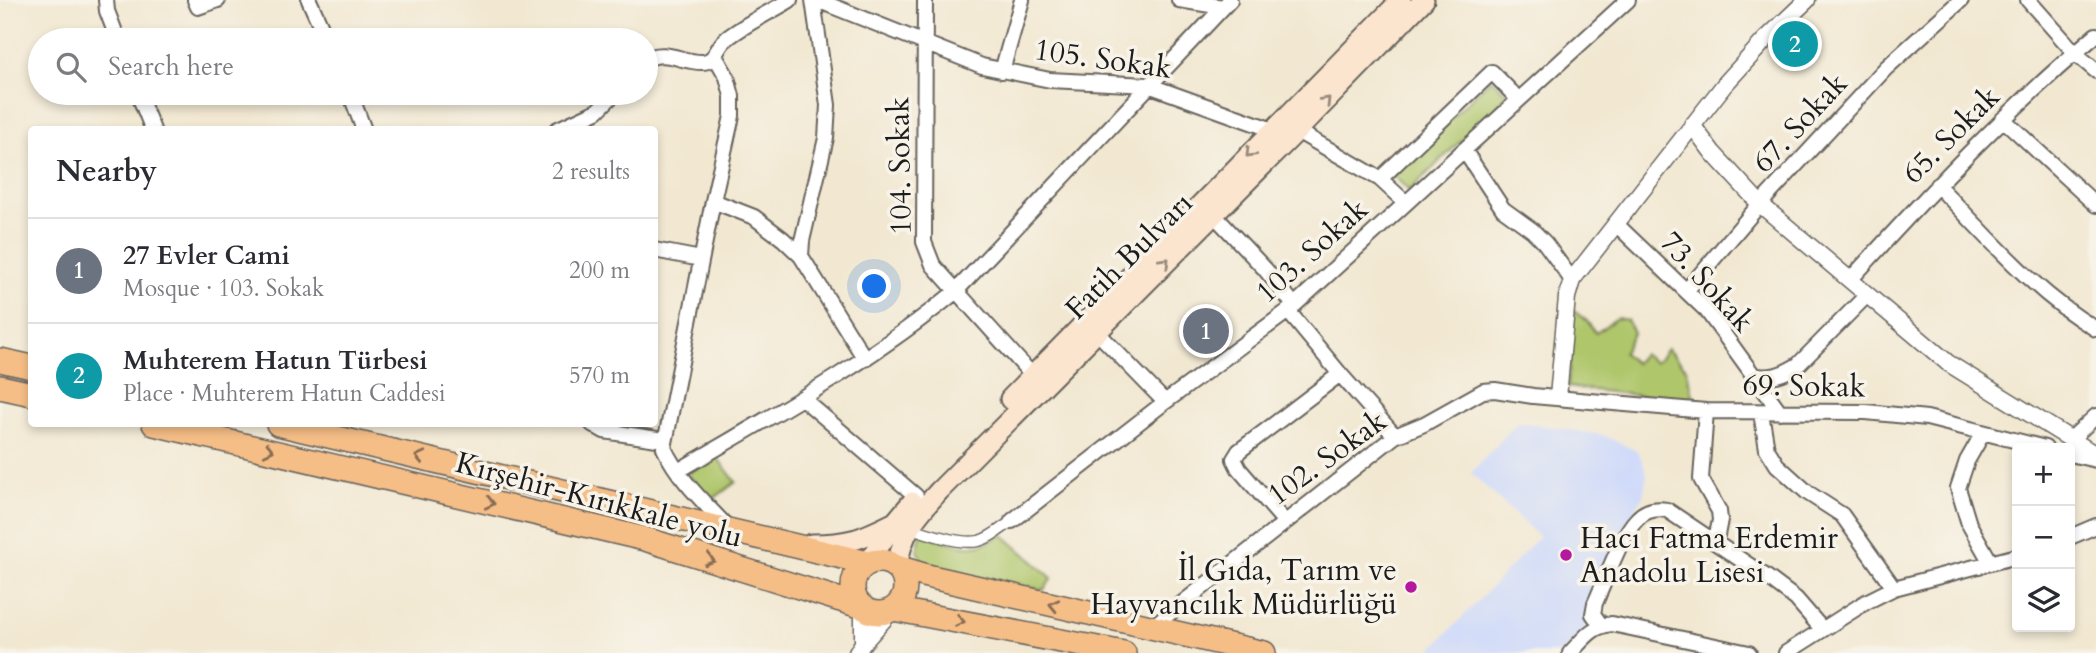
<!DOCTYPE html>
<meta charset="utf-8">
<style>
:root{--surface:#fff;--page:#f2f2f3;--text:#2b2b33;--muted:#7c7c81;--line:#e1e1e2;--accent:#b5179e}
body{margin:0;font-family:Cardo,serif;background:var(--page);color:var(--text)}
.controls{position:absolute;right:21px;bottom:21px;display:grid;overflow:hidden;border-radius:7px;box-shadow:0 4px 10px #0003}
.controls button{width:63px;height:63px;display:grid;place-items:center;padding:0;border:0;border-bottom:2px solid var(--line);background:var(--surface);color:var(--text);font:35px sans-serif}
.you{position:absolute;left:875px;top:287px;width:24px;height:24px;margin:-18px;border:5px solid #fff;border-radius:50%;background:#1a73e8;box-shadow:0 0 0 10px #1a73e833}
.badge{display:grid;place-items:center;width:46px;height:46px;border-radius:50%;background:var(--accent);color:#fff;font-size:23px;font-weight:700}
.pin{position:absolute;translate:-50% -50%;border:4px solid #fff;box-shadow:0 2px 7px #0006}
.list{margin:0;padding:0;list-style:none}
h2{display:flex;justify-content:space-between;align-items:center;height:91px;margin:0;padding:0 28px;font-size:30px}
h2 small{font-size:23px;font-weight:400;color:var(--muted)}
.list li{display:grid;grid-template-columns:46px 1fr auto;gap:21px;align-items:center;box-sizing:border-box;height:105px;padding:0 28px;border-top:2px solid var(--line)}
.list b{display:block;font-size:26px;white-space:nowrap}
.list p{margin:0;font-size:23px;white-space:nowrap;color:var(--muted)}
.list em{font-size:23px;font-style:normal;color:var(--muted)}
.icon{flex:none;width:38px;height:38px;fill:none;stroke:currentColor;stroke-width:2;stroke-linecap:round;stroke-linejoin:round}
.map{position:relative;flex:none;width:2096px;height:653px;overflow:hidden}
.search{position:absolute;background:var(--surface);box-shadow:0 4px 10px #0003;left:28px;top:28px;width:630px;height:77px;display:flex;align-items:center;gap:18px;box-sizing:border-box;padding:0 24px;border-radius:38px;color:var(--muted);font-size:26px}
.panel{position:absolute;background:var(--surface);box-shadow:0 4px 10px #0003;left:28px;top:126px;width:630px;height:301px;border-radius:7px}
.map>svg:first-child{display:block}
.built{fill:#cfdafa}
.green{fill:#afc66a;stroke:#667143;stroke-width:2}
.lines{fill:none;stroke-linecap:round;stroke-linejoin:round}
.pedestrian-casing{stroke:#67635c;stroke-width:13}
.minor-casing{stroke:#67635c;stroke-width:18}
.tertiary-casing{stroke:#67635c;stroke-width:19}
.secondary-casing{stroke:#67635c;stroke-width:23}
.trunk-casing{stroke:#67635c;stroke-width:26}
.pedestrian{stroke:#fff;stroke-width:10}
.minor{stroke:#fff;stroke-width:14}
.tertiary{stroke:#fff;stroke-width:16}
.secondary{stroke:#fbe5cf;stroke-width:19}
.trunk{stroke:#f6be87;stroke-width:23}
.oneway{stroke:#978b7e}
.oneway2{stroke:#896d52}
.poi-dot{fill:#b5179e;stroke:#f7f3e8;stroke-width:2.5}
.labels{text-anchor:middle;dominant-baseline:central;stroke-width:7;stroke-linejoin:round;paint-order:stroke}
.street-label{font-size:30px;fill:#1c1c1c;stroke:#f7f3e8}
.poi-label{font-size:30px;fill:#1c1c1c;stroke:#f7f3e8;text-anchor:start}
</style>
<div class="map">
<svg width="2096" height="653" viewBox="0 0 2096 653">
<rect width="100%" height="100%" fill="#f7f3e8"/>
<filter id="ink" filterUnits="userSpaceOnUse"><feTurbulence type="fractalNoise" baseFrequency=".0143" numOctaves="2"/><feDisplacementMap in="SourceGraphic" scale="14" xChannelSelector="R" yChannelSelector="G"/><feConvolveMatrix kernelMatrix="1 2 1 2 8 2 1 2 1" color-interpolation-filters="sRGB"/></filter>
<filter id="wash" filterUnits="userSpaceOnUse"><feTurbulence type="fractalNoise" baseFrequency=".00686" numOctaves="4" result="noise"/><feDisplacementMap in="SourceGraphic" scale="28" xChannelSelector="R" yChannelSelector="G"/><feGaussianBlur stdDeviation="1.57" result="paint"/><feColorMatrix in="noise" values="0 0 0 0 0 0 0 0 0 0 0 0 0 0 0 0 0 1.4 0 .05"/><feComposite in="paint" operator="in"/></filter>
<g filter="url(#wash)">
<rect width="100%" height="100%" fill="#f2e8d2"/>
<path class="built" d="M1518 422 1603 435 1639 452 1647 475 1643 496 1619 537 1590 606 1585 628 1563 653H1428L1539 537 1471 473Z"/>
<path class="green" d="M1491 79 1508 95 1409 191 1393 175Z
M1574 311 1587 321 1596 333 1617 318 1627 320 1634 332 1623 353 1635 363 1643 354 1654 362 1659 359 1667 349 1686 368 1695 402 1568 387Z
M716 456 736 482 713 499 702 493 689 475 690 472Z
M921 533C951 542 974 557 1002 534L1052 578 1044 590 936 570 925 564 917 551Z"/>
</g>
<g filter="url(#ink)">
<g class="lines">
<defs>
<path id="pedestrian" d="M908 527C928 533 959 545 979 541 991 538 1002 528 1012 521"/>
<path id="minor" d="M106 0 107 11 118 40
M195 0 198 7 218 0
M309 0 327 40
M813 0 828 105 826 138 802 241 801 256 865 359
M817 0 982 66 1050 80 1148 85 1273 130
M925 0 924 242 933 265 1032 375
M1179 0 1223 7
M2028 0 2075 53 2096 71
M715 56 727 77 732 96V116L713 201 664 448C678 479 706 504 729 529
M646 60C664 48 683 63 703 62 716 61 717 47 725 40 743 25 769 13 790 0
M1002 71 1022 0
M138 93 153 130
M350 93 364 130
M2003 119 2096 205
M556 130 597 111 615 93
M1297 131 1380 179 1406 203
M1464 150 1503 209 1532 230 1545 243 1572 280
M1380 179 1492 72 1518 99
M1937 185C1987 235 2034 293 2096 329
M713 201 754 217 783 239 801 256
M1213 214 1265 269 1294 305
M1616 224 1707 311 1780 412
M654 250 701 259
M1850 280C1928 194 2007 110 2096 35
M1687 290 1760 204 1886 68 1961 0
M1096 331 1165 402
M1340 374 1395 436
M1752 375C1770 379 1782 375 1798 365L1867 295
M802 398 916 496
M1706 411 1701 479 1719 511 1720 520 1717 535 1710 538
M1761 413 1767 449 1777 465 1808 493 1842 515 1894 588
M592 424 604 431 664 440
M1983 433 1967 461 1958 488 1969 524 1991 563
M2071 439 2096 416
M2070 454 2096 460
M678 471C773 415 870 362 955 292L1230 0
M1012 521 1165 402 1288 311 1628 0
M1284 521 1239 469 1234 459 1239 451 1340 374 1288 311
M2070 537 2096 526
M1601 625 1593 614 1595 603C1605 582 1621 535 1637 519 1645 510 1656 508 1667 510L1768 578 1796 599 1822 629
M1152 627 1395 436 1424 424 1483 391 1495 390 1533 396 1706 411 1866 412 1927 418 2045 448
M1570 653C1584 639 1591 626 1612 624L1749 653
M1786 653 1866 602 1894 588 2017 556"/>
<path id="tertiary" d="M1692 125 1713 153 1760 204 1948 363 2096 455
M1558 397 1567 297 1572 280 1725 84 1765 40 1807 0
M863 607V643
M857 653 863 643 893 609"/>
<path id="secondary" d="M1010 399 1401 0
M811 544C850 544 861 539 895 522
M868 563 896 521 912 502
M897 567C903 530 915 518 939 491L1297 131 1424 0"/>
<path id="trunk" d="M0 360 32 367
M0 387 32 394
M154 424 645 539 863 607
M278 424 868 563
M853 587a26 26 0 1 1 52 0a26 26 0 1 1-52 0Z
M897 567 927 576 1264 653
M893 609 1124 653"/>
</defs>
<use href="#pedestrian" class="pedestrian-casing"/>
<use href="#minor" class="minor-casing"/>
<use href="#tertiary" class="tertiary-casing"/>
<use href="#secondary" class="secondary-casing"/>
<use href="#trunk" class="trunk-casing"/>
<use href="#pedestrian" class="pedestrian"/>
<use href="#minor" class="minor"/>
<use href="#tertiary" class="tertiary"/>
<use href="#secondary" class="secondary"/>
<use href="#trunk" class="trunk"/>
</g>
<defs><path id="oneway-chevron" d="M-2-3.5L2.5 0L-2 3.5" fill="none" stroke-width="1.6" stroke-linecap="round" stroke-linejoin="round" transform="scale(1.75)"/></defs>
<g class="oneway">
<use href="#oneway-chevron" transform="translate(1326 101) rotate(-46)"/>
<use href="#oneway-chevron" transform="translate(1250 153) rotate(134)"/>
<use href="#oneway-chevron" transform="translate(1165 262) rotate(-45)"/>
</g>
<g class="oneway2">
<use href="#oneway-chevron" transform="translate(269 450) rotate(13)"/>
<use href="#oneway-chevron" transform="translate(420 457) rotate(-167)"/>
<use href="#oneway-chevron" transform="translate(490 503) rotate(13)"/>
<use href="#oneway-chevron" transform="translate(710 560) rotate(17)"/>
<use href="#oneway-chevron" transform="translate(1054 605) rotate(-167)"/>
<use href="#oneway-chevron" transform="translate(960 621) rotate(11)"/>
</g>
</g>
<g class="poi-dot">
<circle cx="1566" cy="555" r="7"/>
<circle cx="1411" cy="587" r="7"/>
</g>
<g class="labels">
<g class="street-label">
<text transform="translate(1103 59) rotate(8)">105. Sokak</text>
<text transform="translate(1800 123) rotate(-47)">67. Sokak</text>
<text transform="translate(1951 135) rotate(-45)">65. Sokak</text>
<text transform="translate(900 166) rotate(-91)">104. Sokak</text>
<text transform="translate(1312 251) rotate(-42)">103. Sokak</text>
<text transform="translate(1129 256) rotate(-45)">Fatih Bulvarı</text>
<text transform="translate(1707 282) rotate(48)">73. Sokak</text>
<text transform="translate(1804 386) rotate(1)">69. Sokak</text>
<text transform="translate(1327 458) rotate(-36)">102. Sokak</text>
<text transform="translate(599 500) rotate(15)">Kırşehir-Kırıkkale yolu</text>
</g>
<g class="poi-label">
<text x="1580" y="538">Hacı Fatma Erdemir<tspan x="1580" dy="34">Anadolu Lisesi</tspan></text>
<text x="1397" y="570" text-anchor="end">İl Gıda, Tarım ve<tspan x="1397" dy="34">Hayvancılık Müdürlüğü</tspan></text>
</g>
</g>
</svg>
<div class="controls">
<button>+</button>
<button>−</button>
<button><svg class="icon" aria-label="layers" viewBox="0 0 24 24"><path d="M12 4l9 5-9 5-9-5zM3 14l9 5 9-5"/></svg></button>
</div>
<div class="you"></div>
<div class="pin badge" style="left:1206px;top:331px;background:#6b7280">1</div>
<div class="pin badge" style="left:1795px;top:44px;background:#0f9aa8">2</div>
<div class="search"><svg class="icon" aria-label="search" viewBox="0 0 24 24"><circle cx="10" cy="10" r="6"/><path d="M15 15l6 6"/></svg>Search here</div>
<section class="panel">
<h2>Nearby<small>2 results</small></h2>
<ul class="list">
<li><span class="badge" style="background:#6b7280">1</span><div><b>27 Evler Cami</b><p>Mosque · 103. Sokak</p></div><em>200 m</em></li>
<li><span class="badge" style="background:#0f9aa8">2</span><div><b>Muhterem Hatun Türbesi</b><p>Place · Muhterem Hatun Caddesi</p></div><em>570 m</em></li>
</ul>
</section>
</div>
